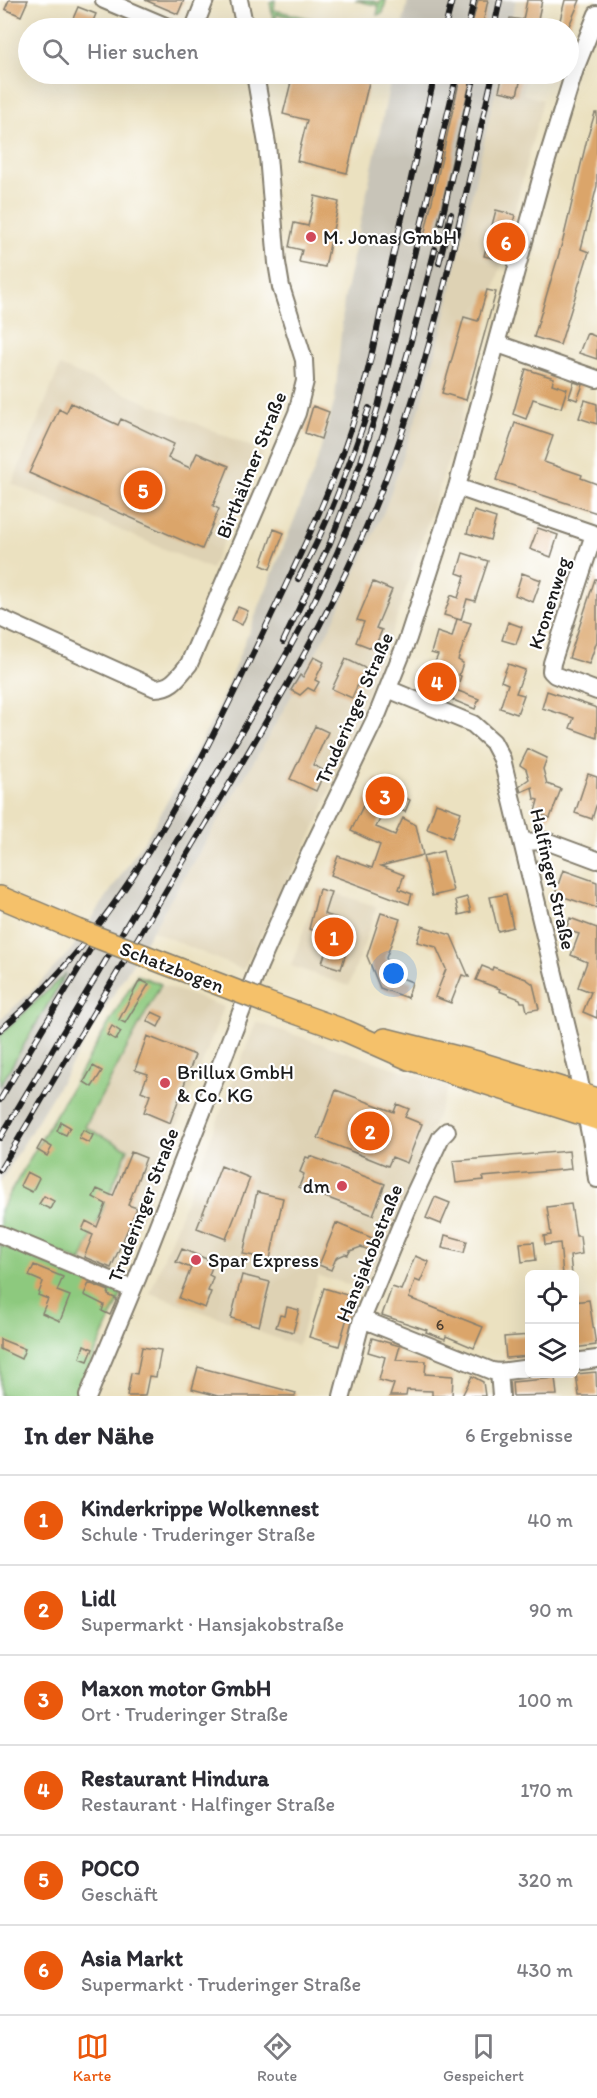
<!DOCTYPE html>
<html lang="de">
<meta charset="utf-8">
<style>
:root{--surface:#fff;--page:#f7f7f7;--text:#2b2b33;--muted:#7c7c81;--line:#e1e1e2;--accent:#ea580c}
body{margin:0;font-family:Itim,sans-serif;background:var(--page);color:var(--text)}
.controls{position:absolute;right:18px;bottom:18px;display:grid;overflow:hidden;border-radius:9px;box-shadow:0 6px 24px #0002}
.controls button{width:54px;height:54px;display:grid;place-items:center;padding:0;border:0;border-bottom:2px solid var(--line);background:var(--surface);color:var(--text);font:30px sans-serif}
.you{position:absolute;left:394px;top:974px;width:21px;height:21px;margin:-15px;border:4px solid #fff;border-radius:50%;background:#1a73e8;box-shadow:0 0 0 9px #1a73e833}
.badge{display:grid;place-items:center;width:39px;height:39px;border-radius:50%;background:var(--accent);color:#fff;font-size:20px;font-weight:700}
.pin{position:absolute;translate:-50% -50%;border:3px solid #fff;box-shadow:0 2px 6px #0006}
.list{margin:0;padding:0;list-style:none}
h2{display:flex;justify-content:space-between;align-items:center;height:78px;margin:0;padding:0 24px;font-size:26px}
h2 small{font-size:20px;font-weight:400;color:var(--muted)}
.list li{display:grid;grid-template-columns:39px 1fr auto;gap:18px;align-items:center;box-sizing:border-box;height:90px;padding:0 24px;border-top:2px solid var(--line)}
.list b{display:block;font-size:22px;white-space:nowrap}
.list p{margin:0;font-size:20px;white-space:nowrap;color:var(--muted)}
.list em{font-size:20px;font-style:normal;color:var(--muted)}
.icon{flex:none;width:33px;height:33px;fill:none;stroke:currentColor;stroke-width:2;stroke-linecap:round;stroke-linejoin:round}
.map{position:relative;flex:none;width:597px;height:1396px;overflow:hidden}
.search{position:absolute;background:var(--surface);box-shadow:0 6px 24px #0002;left:18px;right:18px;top:18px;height:66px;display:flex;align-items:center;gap:15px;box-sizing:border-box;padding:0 21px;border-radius:33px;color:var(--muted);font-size:22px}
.sheet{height:618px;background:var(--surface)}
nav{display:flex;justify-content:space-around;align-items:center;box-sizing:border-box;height:84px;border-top:2px solid var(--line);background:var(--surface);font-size:16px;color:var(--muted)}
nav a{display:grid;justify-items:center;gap:3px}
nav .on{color:var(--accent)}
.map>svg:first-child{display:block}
.built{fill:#ded2b4}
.industrial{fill:#c8c4b8}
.green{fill:#8dc97e;stroke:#54724d;stroke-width:1.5}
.building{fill:#dba56a}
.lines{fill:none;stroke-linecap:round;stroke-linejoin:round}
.minor-casing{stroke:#847e6e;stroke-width:20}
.major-casing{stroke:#847e6e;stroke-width:24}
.minor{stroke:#fff;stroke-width:16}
.major{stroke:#f5c16b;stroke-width:21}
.rail-casing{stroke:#1c1c1c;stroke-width:6}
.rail{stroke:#fff;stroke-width:4;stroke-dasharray:11;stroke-linecap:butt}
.major-bridge-casing{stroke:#847e6e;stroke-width:24;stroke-linecap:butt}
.major-bridge{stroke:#f5c16b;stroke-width:21}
.poi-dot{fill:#d1495b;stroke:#fff;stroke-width:2}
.labels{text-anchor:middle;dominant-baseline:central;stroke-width:4.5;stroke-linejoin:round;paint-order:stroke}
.number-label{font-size:16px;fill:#4c3e30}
.poi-label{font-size:20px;fill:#1c1c1c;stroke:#fff;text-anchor:start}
.street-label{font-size:20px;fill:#1c1c1c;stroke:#fff}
</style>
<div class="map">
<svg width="597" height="1396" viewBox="0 0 597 1396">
<rect width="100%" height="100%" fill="#fff"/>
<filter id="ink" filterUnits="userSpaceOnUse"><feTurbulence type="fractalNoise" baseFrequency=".0167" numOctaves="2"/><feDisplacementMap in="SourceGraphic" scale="12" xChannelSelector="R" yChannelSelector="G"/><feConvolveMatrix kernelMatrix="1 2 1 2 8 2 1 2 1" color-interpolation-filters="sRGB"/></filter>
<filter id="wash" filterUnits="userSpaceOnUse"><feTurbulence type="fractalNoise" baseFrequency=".008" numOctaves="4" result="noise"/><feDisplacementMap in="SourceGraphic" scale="24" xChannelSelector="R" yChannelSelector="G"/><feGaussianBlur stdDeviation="1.35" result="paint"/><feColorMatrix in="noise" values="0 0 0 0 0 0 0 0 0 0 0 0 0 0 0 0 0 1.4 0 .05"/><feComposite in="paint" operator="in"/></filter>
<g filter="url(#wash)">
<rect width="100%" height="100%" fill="#ebe1c0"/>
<path class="built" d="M516 0H544L537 28H509Z
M499 74H527L523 94 543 100 461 421 394 626 316 826 243 970 152 931 262 748 332 624 385 509 422 402 442 330Z
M60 366 264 452 211 569 12 484Z
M319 887 377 907 349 986 291 966Z
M161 984 224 1007 119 1276 81 1262 128 1149 85 1127Z
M256 1022 449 1086 369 1290 318 1276 298 1346 150 1293Z"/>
<path class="industrial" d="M408 0H516L509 28H402Z
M392 74H499L442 330 422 402 385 509 332 624 262 748 0 1183V1086L31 1035 63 975 0 1036V1020L34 989 71 950 150 832 214 718 314 471 335 400 344 300Z"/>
<path class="green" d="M275 0 274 10 350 28H334L277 14 274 24 270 2Z
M355 0H369L380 3 381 0H386L383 13 377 15 379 6Z
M66 973 0 1086V1036Z
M137 975 161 984 85 1127 128 1149 81 1262 0 1228V1210Z
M0 1245 122 1294 76 1396H0Z"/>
<g id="blocks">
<path class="building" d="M9 0H28L21 16 5 9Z
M145 0H184L178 14Z
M478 0H488L482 28H471Z
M527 0H542L537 24 541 25V28H507L510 18 523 20Z
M565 0H580L568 28H558Z
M78 7 96 14 90 28H69Z
M293 74H371L347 173 297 161 307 120 283 114Z
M461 74H472L434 239 424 236Z
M503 74H522L517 95 499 91Z
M595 113H597V186L581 249 589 252 560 345 534 337 563 240 587 139Z
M315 196 339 202 325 267 299 262 302 250 289 247 294 223 308 226Z
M496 210 515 215 504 261 484 256Z
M487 290 496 292 466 400 442 393 464 317 478 321Z
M587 333 597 337V359L579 353Z
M526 369 554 378 552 384 567 389 561 408 533 399 526 419 513 414Z
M574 382 583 385 577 400 569 397Z
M585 400 597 404V424L579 418Z
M71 403 118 425 121 419 174 444 168 458 190 468 197 453 229 466 213 506 219 509 202 549 29 473 59 409 66 413Z
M313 406 329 412 321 439 305 433Z
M515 423 553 436 544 462 582 475 581 478 597 484V513L496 480Z
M474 511 496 518 490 540 467 533Z
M538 528 558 535 551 557 530 549Z
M274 529 284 533 270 569 261 565Z
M463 553 488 561 475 601 467 599 461 620 444 615 451 595 458 598 465 576 457 573Z
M522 573 541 580 533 602 515 595Z
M595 579H597V641L589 664 569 658Z
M373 582 392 590 376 628 382 630 374 649 356 642 364 622 357 620Z
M238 607 248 611 242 625 232 620Z
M457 619 471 623 458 660 463 663 459 675 461 676 456 690 479 699 475 709 424 688 438 655 431 653 437 632 452 637Z
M508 622 522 627 516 644 502 640Z
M314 657 324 662 315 680 319 682 314 691 308 688 300 695 291 690 300 675 303 677Z
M346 659 365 668 352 698 332 689Z
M508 664 525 670 516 693 524 695 517 714 500 708 508 684 501 681Z
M547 691 597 708V738L570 728 574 718 542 708Z
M315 726 328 732 313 765 325 771 316 791 290 779Z
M528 749 547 758 543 769 547 784 561 789 550 818 535 812 538 800 534 799 532 787 521 792 519 786 529 779 526 769 520 765Z
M588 774 597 777V803L592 819 575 813Z
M376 779 394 788 393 792 410 800 405 812 388 804 376 827 395 835 403 818 416 825 423 855 381 866 404 875 399 889 412 894 409 904 331 875 338 856 372 868 380 845 351 831Z
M436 803 461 812 452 838 427 829Z
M443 851 453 891 432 896 423 856Z
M563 870 597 882V908L555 894Z
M319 889 331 892 324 914 337 918 348 946 341 969 322 963 328 944 322 933 309 929Z
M506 894 513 927 498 931 490 897Z
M467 897 471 912 459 915 456 900Z
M381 913 400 919 386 958 394 975 412 982 408 998 380 988 367 956Z
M570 918 597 928V1018L583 1012 591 992 578 987 587 962 571 955 579 934 566 930Z
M422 926 451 935 469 977 462 975 451 1003 435 997 446 969 436 947 417 942Z
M482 966 492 970 493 967 526 979 533 984 539 1009 527 1011 525 1002H521L520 999 499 991 500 989 476 980Z
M140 980 149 984 125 1023 119 1020Z
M152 1012 163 1017 158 1027 147 1021Z
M112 1026 121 1032 116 1040 107 1035Z
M147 1036 195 1055 170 1123 144 1112 150 1095 141 1091 148 1074 135 1070Z
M93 1066 102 1071 92 1087 84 1082Z
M336 1090 394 1112 397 1104 409 1109 405 1117 422 1124 407 1163 392 1157 388 1166 318 1138Z
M61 1122 70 1127 66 1135 57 1131Z
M83 1130 93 1135 89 1143 79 1138Z
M42 1141 52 1147 47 1156 37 1150Z
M569 1151 571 1169 483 1177 484 1180 456 1183 453 1161Z
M131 1152 146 1158 128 1205 137 1208 111 1268 84 1257 93 1235 82 1230 86 1221 97 1227 106 1204 93 1197 97 1189 113 1196Z
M310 1156 385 1184 373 1215 299 1187 304 1174 300 1172 306 1157 309 1158Z
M221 1166 250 1178 226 1239 197 1228Z
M27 1172 39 1178 32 1192 20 1186Z
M257 1192 283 1198 270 1259 243 1254Z
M44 1196 54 1201 50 1209 39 1204Z
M435 1197 450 1203 441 1224 426 1218Z
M571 1204 576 1236H580L582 1254 570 1256 572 1275H563L560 1243 545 1245 544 1236 551 1235 547 1207Z
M336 1223 377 1240 372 1251 361 1247 350 1251 348 1255 345 1254 336 1258 331 1270 319 1265Z
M445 1235 467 1241 464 1253 442 1248Z
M534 1242 536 1260 522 1262 520 1243Z
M182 1249 214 1262 209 1275 213 1277 208 1291 211 1292 205 1308 179 1298 191 1268 176 1262Z
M415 1256 429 1262 420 1282 415 1280 409 1298 483 1327 474 1348 446 1336 445 1339 426 1332 427 1330 382 1315 392 1287 401 1290Z
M34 1265 63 1277 57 1291 70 1296 60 1321 42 1313 48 1299 38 1295 43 1282 29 1276Z
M242 1275 270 1282 259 1326 231 1318Z
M89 1283 109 1291 108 1295 117 1299 110 1315 102 1311 104 1305 84 1295Z
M324 1288 353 1297 339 1346 309 1337Z
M589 1300 596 1345 574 1348V1302Z
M287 1307 299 1310 293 1332 276 1327 280 1315 285 1316Z
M530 1335V1356L506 1358 504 1337Z
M372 1338 400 1346 396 1360 426 1361 425 1374 453 1376 452 1396H432V1391L407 1390 406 1396H390L394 1384 379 1380 385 1357 368 1352Z
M0 1339 25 1349 21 1359 0 1349Z
M84 1345 93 1349 88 1361 80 1358Z
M142 1347 161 1350 156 1377 149 1376 145 1396H127L131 1373 137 1374Z
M198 1367 296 1393 295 1396H218L192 1389Z
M596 1372 597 1396H579L576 1374Z
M472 1376 483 1382 485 1396H462Z
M555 1378 557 1395 513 1396 512 1382Z"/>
</g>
</g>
<g filter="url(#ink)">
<use href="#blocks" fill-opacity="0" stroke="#847e6e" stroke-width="1.5"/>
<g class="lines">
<defs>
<path id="minor" d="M104 0 170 28
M239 0 245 28
M194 28 205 0
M498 344 597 379
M457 487 597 535
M594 534 552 663 551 671 555 675 597 691
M0 618 155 688C172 688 178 677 189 664L297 413 305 381 304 360 281 287 277 263 267 144 255 74
M388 689 473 724 493 742 502 759 577 1069 593 1149 597 1179
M522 842 546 841 597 860
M0 1234 132 1289
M362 1319 492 1371 499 1372 530 1368
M574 1362 597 1359
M499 1372 501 1396
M88 1396 137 1279 259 966 298 878 378 713 408 638 457 487 541 179 575 69 597 14
M342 1396 362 1319 411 1201 441 1137 447 1131"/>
<path id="major" d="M0 897 78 930
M265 1002 346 1031 409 1059 597 1119
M385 1039 477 1062 597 1099"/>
</defs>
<use href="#minor" class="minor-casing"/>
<use href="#major" class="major-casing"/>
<use href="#minor" class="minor"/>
<use href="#major" class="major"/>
<defs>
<path id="rail" d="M445 28 452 0
M468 28 474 0
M494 28 500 0
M441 223 475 74
M439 263 451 214
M298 579C328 525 349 466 369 408
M283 642 330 543 361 462 378 407 457 74
M0 1030C122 928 194 776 262 635 298 559 336 484 359 403 371 364 378 323 387 283 403 213 419 143 435 74
M0 1100 94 943
M0 1138C65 1030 129 921 194 812 244 727 297 643 337 553 381 456 409 353 435 249
M0 1170C68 1055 137 940 205 825 263 727 323 630 367 525 429 381 458 225 493 74"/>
</defs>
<use href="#rail" class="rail-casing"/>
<use href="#rail" class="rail"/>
<defs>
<path id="major-bridge" d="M78 930 265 1002"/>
</defs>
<use href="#major-bridge" class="major-bridge-casing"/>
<use href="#major-bridge" class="major-bridge"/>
</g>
</g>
<g class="poi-dot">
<circle cx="311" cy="237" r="6"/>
<circle cx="165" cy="1083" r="6"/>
<circle cx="342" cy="1186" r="6"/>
<circle cx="196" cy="1260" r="6"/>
</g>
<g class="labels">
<g class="number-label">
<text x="440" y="1324">6</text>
</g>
<g class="poi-label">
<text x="323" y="237">M. Jonas GmbH</text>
<text x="177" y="1072">Brillux GmbH<tspan x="177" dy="23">&amp; Co. KG</tspan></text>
<text x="330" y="1186" text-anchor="end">dm</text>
<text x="208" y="1260">Spar Express</text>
</g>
<g class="street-label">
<text transform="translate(251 465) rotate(-68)">Birthälmer Straße</text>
<text transform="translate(549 603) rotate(-72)">Kronenweg</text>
<text transform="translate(354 708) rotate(-66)">Truderinger Straße</text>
<text transform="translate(553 879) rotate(77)">Halfinger Straße</text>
<text transform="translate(172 967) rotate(21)">Schatzbogen</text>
<text transform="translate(143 1205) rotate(-69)">Truderinger Straße</text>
<text transform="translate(369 1253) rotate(-68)">Hansjakobstraße</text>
</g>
</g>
</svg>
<div class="controls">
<button><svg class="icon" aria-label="locate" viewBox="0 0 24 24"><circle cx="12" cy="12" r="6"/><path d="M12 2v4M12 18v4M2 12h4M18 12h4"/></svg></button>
<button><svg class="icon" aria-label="layers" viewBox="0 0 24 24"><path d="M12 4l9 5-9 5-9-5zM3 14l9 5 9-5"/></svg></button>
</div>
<div class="you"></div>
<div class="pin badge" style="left:334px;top:937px">1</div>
<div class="pin badge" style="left:370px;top:1131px">2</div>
<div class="pin badge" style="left:385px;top:796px">3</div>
<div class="pin badge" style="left:437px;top:682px">4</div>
<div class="pin badge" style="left:143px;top:490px">5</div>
<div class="pin badge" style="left:506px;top:242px">6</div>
<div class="search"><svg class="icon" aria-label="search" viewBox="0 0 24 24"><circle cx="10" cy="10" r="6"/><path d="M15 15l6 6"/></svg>Hier suchen</div>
</div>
<section class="sheet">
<h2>In der Nähe<small>6 Ergebnisse</small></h2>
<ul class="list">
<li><span class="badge">1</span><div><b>Kinderkrippe Wolkennest</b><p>Schule · Truderinger Straße</p></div><em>40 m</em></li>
<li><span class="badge">2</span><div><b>Lidl</b><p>Supermarkt · Hansjakobstraße</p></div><em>90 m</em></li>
<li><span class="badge">3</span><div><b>Maxon motor GmbH</b><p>Ort · Truderinger Straße</p></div><em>100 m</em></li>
<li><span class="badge">4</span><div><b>Restaurant Hindura</b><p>Restaurant · Halfinger Straße</p></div><em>170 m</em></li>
<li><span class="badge">5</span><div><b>POCO</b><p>Geschäft</p></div><em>320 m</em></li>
<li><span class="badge">6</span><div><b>Asia Markt</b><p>Supermarkt · Truderinger Straße</p></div><em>430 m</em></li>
</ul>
</section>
<nav>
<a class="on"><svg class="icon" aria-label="map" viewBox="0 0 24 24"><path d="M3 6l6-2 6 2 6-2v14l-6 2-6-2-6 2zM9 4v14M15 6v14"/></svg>Karte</a>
<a><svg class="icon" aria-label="directions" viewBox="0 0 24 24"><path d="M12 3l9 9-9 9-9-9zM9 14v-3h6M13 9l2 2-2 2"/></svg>Route</a>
<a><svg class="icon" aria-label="saved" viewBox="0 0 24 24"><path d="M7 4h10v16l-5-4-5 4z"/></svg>Gespeichert</a>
</nav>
